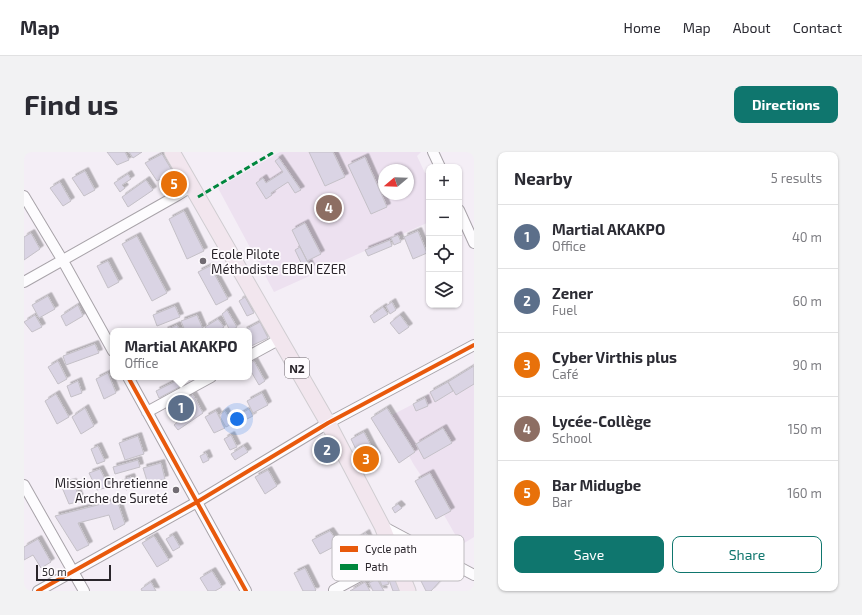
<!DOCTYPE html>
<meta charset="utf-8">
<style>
:root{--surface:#fff;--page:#f2f2f3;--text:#2b2b33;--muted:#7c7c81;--line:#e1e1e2;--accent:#0f766e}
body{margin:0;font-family:"Exo 2",sans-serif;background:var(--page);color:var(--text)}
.controls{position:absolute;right:12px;top:12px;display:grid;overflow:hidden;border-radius:8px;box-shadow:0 1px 3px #0004}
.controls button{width:36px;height:36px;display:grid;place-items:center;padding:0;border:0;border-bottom:1px solid var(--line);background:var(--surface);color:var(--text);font:20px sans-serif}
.compass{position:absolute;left:354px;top:12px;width:36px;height:36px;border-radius:50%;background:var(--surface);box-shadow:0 1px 3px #0004;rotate:251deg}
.scale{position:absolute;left:12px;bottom:10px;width:75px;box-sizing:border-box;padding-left:4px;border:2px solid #2a252b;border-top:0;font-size:11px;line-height:14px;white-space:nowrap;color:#2a252b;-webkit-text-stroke:3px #fefbfe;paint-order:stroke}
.you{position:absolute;left:213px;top:267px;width:14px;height:14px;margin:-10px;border:3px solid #fff;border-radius:50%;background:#1a73e8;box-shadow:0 0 0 6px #1a73e833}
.badge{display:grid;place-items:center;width:26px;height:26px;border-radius:50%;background:var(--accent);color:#fff;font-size:13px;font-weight:700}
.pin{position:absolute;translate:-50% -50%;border:2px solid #fff;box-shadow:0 1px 4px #0006}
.popup{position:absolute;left:86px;top:176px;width:142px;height:52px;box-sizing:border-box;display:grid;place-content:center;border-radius:8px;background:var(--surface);filter:drop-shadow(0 1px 3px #0005);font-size:13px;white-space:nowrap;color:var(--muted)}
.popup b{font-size:15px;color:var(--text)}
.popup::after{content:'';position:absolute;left:50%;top:100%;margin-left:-8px;border:8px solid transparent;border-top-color:var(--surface)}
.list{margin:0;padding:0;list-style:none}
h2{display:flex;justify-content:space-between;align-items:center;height:52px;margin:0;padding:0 16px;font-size:17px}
h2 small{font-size:13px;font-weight:400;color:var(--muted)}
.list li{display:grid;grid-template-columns:26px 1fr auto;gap:12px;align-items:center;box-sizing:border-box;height:64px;padding:0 16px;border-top:1px solid var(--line)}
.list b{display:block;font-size:15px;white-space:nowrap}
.list p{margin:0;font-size:13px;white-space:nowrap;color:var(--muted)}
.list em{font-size:13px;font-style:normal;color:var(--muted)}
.actions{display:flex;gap:8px;padding:12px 16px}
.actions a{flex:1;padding:9px 0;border:1px solid var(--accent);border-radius:8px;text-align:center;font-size:14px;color:var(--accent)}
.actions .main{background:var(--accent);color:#fff}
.icon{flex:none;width:22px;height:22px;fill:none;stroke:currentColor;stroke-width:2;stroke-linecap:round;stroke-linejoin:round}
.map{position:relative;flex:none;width:450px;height:439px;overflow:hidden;border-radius:8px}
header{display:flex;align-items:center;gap:24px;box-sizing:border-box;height:56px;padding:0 20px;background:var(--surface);border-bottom:1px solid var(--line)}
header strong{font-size:19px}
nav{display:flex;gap:22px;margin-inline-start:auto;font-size:14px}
.intro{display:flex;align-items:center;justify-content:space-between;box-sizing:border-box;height:96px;padding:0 24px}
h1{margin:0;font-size:28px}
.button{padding:10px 18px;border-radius:8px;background:var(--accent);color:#fff;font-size:14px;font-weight:700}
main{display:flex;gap:24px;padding:0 24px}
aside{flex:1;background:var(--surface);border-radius:8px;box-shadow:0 1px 3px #0004}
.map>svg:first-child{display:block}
.built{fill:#ede1f0;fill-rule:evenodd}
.building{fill:#dad4e4;stroke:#c4c0c7;filter:url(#shadow)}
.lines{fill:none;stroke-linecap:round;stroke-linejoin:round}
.minor-casing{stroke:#a8a3a9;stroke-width:12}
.highway-casing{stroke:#d0cdd1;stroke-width:17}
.minor{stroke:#fdfcfe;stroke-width:10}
.highway{stroke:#f2e6ee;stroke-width:15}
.quiet{stroke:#00873e;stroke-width:3;stroke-dasharray:6 3;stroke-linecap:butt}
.cycleway-casing{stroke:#fefbfe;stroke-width:6}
.cycleway{stroke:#e8590c;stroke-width:4}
.poi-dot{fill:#716b72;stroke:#fefbfe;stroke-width:1.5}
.labels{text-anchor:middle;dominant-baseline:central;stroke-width:3.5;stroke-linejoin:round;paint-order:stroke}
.shield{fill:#fefbfe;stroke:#6a656a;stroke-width:1}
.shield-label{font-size:12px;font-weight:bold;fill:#2a252b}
.poi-label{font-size:13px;fill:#2a252b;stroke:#fefbfe;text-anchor:start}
.key{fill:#fefbfe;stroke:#bebbbf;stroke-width:1}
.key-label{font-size:11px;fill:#2a252b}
</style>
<header>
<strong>Map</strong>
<nav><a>Home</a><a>Map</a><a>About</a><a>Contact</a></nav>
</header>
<div class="intro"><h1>Find us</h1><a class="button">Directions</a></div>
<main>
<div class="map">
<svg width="450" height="439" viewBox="0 0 450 439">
<defs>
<filter id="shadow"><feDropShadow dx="3.5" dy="-3.5" stdDeviation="0" flood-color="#0004"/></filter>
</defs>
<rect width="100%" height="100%" fill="#f4eef6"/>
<path class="built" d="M256 0H397L393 4 401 21H405V70L250 140 194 36ZM360 18H384V42H360Z
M450 214V385L437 393 420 363 427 358 406 321 398 325 390 313 385 304 391 300 368 263 401 246 406 240Z"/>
<path class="building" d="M83 0H101L105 8 93 13Z
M105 0H118L109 6Z
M285 0H309L321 25 301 34Z
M138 2 149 20 133 29 121 11Z
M341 5 363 55 347 62 324 13Z
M255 6 277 38 271 41 264 30 247 41 248 43 242 47 232 31 239 26 242 31 259 20 251 9Z
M61 19 71 38 60 44 48 26Z
M104 22 107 27 98 33 101 36 96 40 90 31Z
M122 28 129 38 104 55 98 45Z
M36 30 47 49 39 54 26 36Z
M160 59 180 99 163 107 145 67Z
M281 71 297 102 283 109 268 78Z
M394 79 403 101 389 107 380 85Z
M7 81 16 97 0 108V85Z
M374 83 377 90 370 93 367 86Z
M113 84 143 141 128 149 98 92Z
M366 88 368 94 344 104 341 98Z
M276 95 287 116 281 119 271 98Z
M84 109 95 130 84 136 73 114Z
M186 114 204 147 192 153 174 120Z
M24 144 31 157 15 166 8 153Z
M221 145 230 161 223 164 215 149Z
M368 150 372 158 366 162 362 154Z
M54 153 59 164 42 174 37 164Z
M151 154 156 165 133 174 129 163Z
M359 155 364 162 350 171 346 164Z
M203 158 213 175 206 179 198 162Z
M11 163 18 175 8 180 0 170Z
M173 163 179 177 174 179H161L157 169Z
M376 163 385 175 375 182 366 171Z
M194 167 200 175 194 179H184L181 175Z
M236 170 244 186 225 195V179H219Z
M153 173 156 179H140Z
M71 192 75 201 42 213 39 204Z
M34 209 43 227 34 232 24 215Z
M230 209 241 229 235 233 225 216V212Z
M450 214V232L432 243 424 230Z
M84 221 92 241 80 247 72 227Z
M156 227 159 233 135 246 132 239Z
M54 229 58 241 47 245 43 234Z
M424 230 429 239 411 250 406 240Z
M238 241 244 253 229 261 223 249Z
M32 242 45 265 33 272 21 249Z
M169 243 179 261 154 278 150 273 158 266V263L155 254 158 252 163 260H166L164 255 170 251V249L162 254 159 247Z
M401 246 404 254 392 259 389 252Z
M61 256 70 274 57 282 48 265Z
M363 256 391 300 375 311 347 266Z
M225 257 229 264 209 274 206 268Z
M192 259 201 276 190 281 181 265Z
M201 259 208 272 202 275 195 263Z
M419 276 428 291 400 307 392 292Z
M340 280 353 305 339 312 327 287Z
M207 283 213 295 206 298 200 287Z
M114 284 120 302 101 308 95 291Z
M74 294 81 309 73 312 67 297Z
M220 294 224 300 211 308 207 302Z
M182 301 185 308 179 311 176 304Z
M114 308 116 315 91 322 89 315Z
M137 311 141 327 124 332 119 316Z
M76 317 85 335 73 338 65 321Z
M244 318 253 334 241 342 231 325Z
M406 321 427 359 412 367 391 329Z
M107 325 111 335 102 338 98 328Z
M49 330 57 349 45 352 37 333Z
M93 348 101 372 90 378 85 363 54 371 65 393 53 399 31 364Z
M374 352 378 356 371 361 368 356Z
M306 379 315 392 296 402 288 388Z
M342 381 345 388 331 395 328 390Z
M149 383 156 395 149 399 142 387Z
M130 384 145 408 133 415 118 391Z
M14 387 27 410 17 416 9 403 0 408V395Z
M368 414 377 439H369L361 417Z
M281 416 292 438 291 439H279L270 421Z
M406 416 417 428 407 439H402L395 425Z
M188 419 198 435 191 439H184L176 426Z
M360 421 365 432 358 434 354 423Z
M353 427 360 439H349L345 431Z
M127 430 132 439H118L117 437Z
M341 430 346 439H326Z"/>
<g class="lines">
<defs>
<path id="minor" d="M409 0 416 15
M0 44 39 109 89 199
M435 58 450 91
M0 130 154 43 168 34
M225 204 256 187
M104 225 222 439
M123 260 187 225
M0 333 60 439
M358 374 450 423
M310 438 371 405
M14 439 173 350 304 271 450 193"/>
<path id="highway" d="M148 0 304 271 358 374 384 439"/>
</defs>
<use href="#minor" class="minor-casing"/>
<use href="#highway" class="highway-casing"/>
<use href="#minor" class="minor"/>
<use href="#highway" class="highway"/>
<path class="quiet" d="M174 45 250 0"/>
<defs>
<path id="cycleway" d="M104 225 222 439
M14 439 173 350 304 271 450 193"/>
</defs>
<use href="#cycleway" class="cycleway-casing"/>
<use href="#cycleway" class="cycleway"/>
</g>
<g class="poi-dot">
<circle cx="179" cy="109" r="4"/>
<circle cx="152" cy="338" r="4"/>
</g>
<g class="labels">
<rect class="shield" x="261" y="206" width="24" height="20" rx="3"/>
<g class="shield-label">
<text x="273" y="216">N2</text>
</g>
<g class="poi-label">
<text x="187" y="102">Ecole Pilote<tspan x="187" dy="15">Méthodiste EBEN EZER</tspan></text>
<text x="144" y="331" text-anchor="end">Mission Chretienne<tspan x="144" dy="15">Arche de Sureté</tspan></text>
</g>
</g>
<rect x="308" y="383" width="132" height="46" rx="6" class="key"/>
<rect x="316" y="394" width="18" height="6" fill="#e8590c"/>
<rect x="316" y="412" width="18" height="6" fill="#00873e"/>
<g class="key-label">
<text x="341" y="401">Cycle path</text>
<text x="341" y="419">Path</text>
</g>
</svg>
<div class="controls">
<button>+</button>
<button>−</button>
<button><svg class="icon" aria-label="locate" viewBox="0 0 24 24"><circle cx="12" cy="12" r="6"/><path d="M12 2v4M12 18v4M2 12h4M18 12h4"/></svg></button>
<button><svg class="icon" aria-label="layers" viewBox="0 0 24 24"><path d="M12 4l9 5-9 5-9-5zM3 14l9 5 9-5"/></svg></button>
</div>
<svg class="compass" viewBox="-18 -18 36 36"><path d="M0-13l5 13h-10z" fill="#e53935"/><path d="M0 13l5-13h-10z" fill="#7c7c81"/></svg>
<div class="scale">50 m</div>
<div class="you"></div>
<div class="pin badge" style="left:157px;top:256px;background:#5c6f8a">1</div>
<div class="popup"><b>Martial AKAKPO</b>Office</div>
<div class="pin badge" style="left:303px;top:298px;background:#5c6f8a">2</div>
<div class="pin badge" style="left:342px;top:307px;background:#e8710a">3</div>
<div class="pin badge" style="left:305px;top:56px;background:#8d6e63">4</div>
<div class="pin badge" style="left:150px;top:32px;background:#e8710a">5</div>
</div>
<aside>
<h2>Nearby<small>5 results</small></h2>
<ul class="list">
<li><span class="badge" style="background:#5c6f8a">1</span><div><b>Martial AKAKPO</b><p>Office</p></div><em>40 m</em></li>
<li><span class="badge" style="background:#5c6f8a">2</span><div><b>Zener</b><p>Fuel</p></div><em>60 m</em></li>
<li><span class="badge" style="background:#e8710a">3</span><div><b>Cyber Virthis plus</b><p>Café</p></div><em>90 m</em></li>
<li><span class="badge" style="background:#8d6e63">4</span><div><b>Lycée-Collège</b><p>School</p></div><em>150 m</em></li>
<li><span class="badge" style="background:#e8710a">5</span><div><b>Bar Midugbe</b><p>Bar</p></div><em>160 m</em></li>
</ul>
<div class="actions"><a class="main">Save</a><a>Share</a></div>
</aside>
</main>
